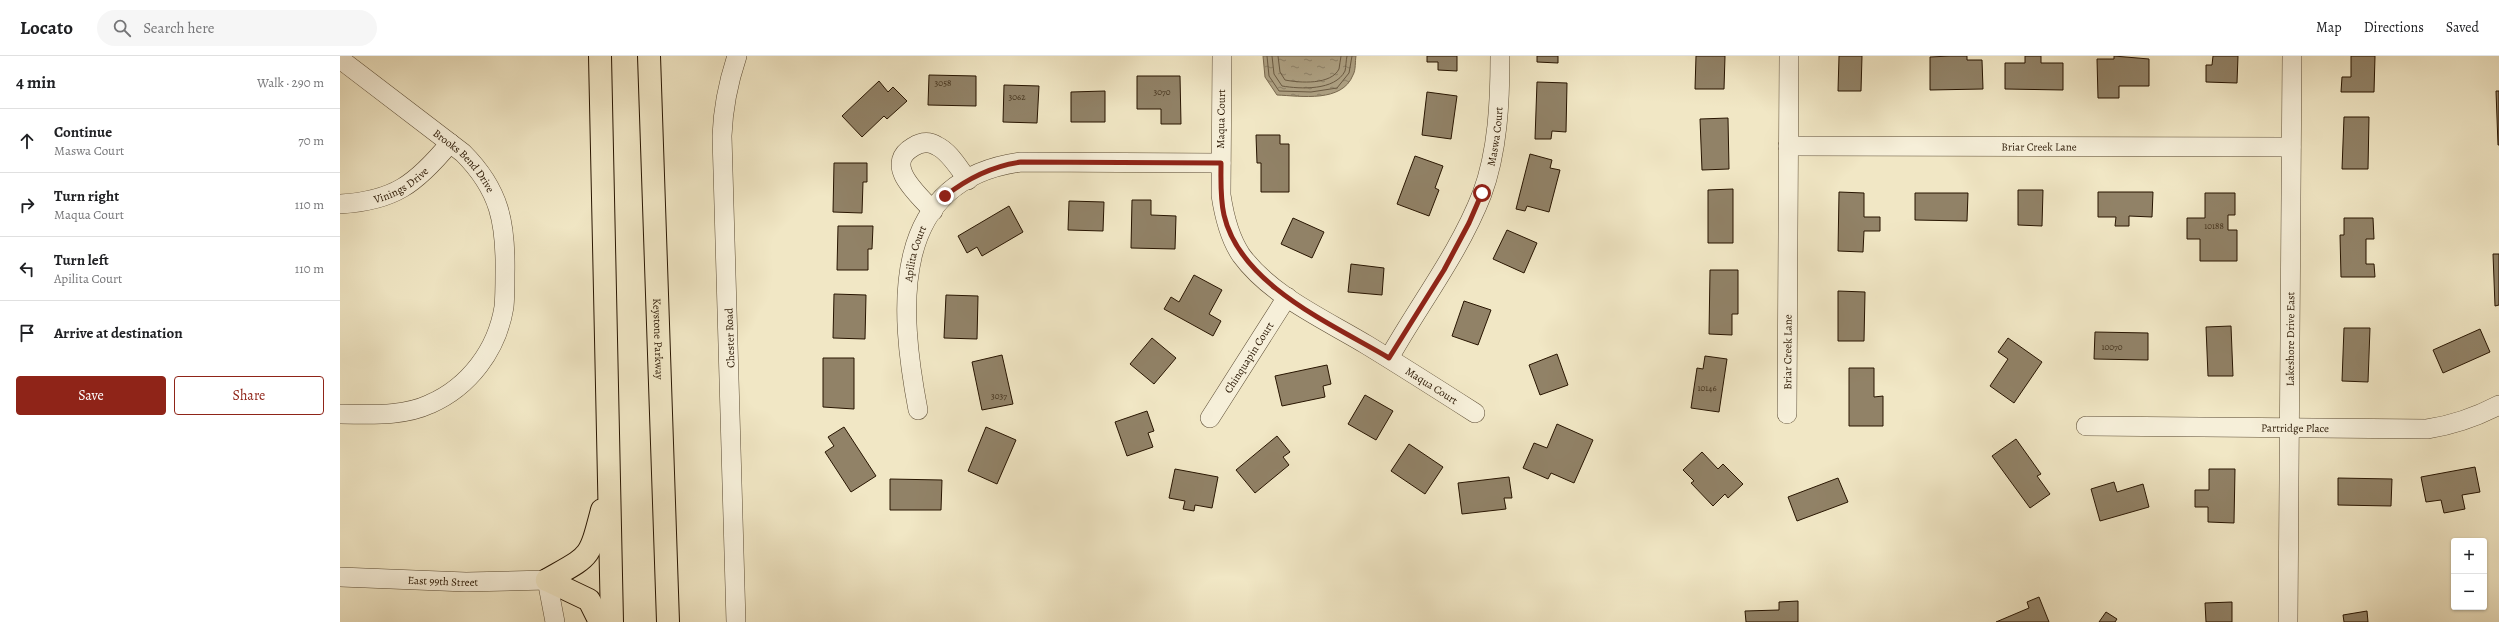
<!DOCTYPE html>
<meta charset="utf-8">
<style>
:root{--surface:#fff;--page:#f6f6f6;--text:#202124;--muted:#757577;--line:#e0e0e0;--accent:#8f2418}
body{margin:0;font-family:Alegreya,serif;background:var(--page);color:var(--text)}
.controls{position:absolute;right:12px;bottom:12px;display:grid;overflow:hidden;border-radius:4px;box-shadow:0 1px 3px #0004}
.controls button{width:36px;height:36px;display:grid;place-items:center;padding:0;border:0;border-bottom:1px solid var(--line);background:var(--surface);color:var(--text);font:20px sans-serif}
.stop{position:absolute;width:12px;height:12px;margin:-9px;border:3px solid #8f2418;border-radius:50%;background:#fff}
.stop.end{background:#8f2418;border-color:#fff;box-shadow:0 1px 4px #0008}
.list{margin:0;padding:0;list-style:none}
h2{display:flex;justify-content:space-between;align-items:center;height:52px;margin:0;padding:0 16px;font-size:17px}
h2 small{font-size:13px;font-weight:400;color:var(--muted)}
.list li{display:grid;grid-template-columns:26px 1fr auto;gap:12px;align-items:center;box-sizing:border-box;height:64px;padding:0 16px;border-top:1px solid var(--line)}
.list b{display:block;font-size:15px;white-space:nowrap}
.list p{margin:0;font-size:13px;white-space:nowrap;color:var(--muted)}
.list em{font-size:13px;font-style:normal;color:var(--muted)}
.actions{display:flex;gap:8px;padding:12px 16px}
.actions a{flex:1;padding:9px 0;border:1px solid var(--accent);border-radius:4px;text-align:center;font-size:14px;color:var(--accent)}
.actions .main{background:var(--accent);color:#fff}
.icon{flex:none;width:22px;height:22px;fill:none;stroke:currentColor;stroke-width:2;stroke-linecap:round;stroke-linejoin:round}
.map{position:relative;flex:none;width:2159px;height:566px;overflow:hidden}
header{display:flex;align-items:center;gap:24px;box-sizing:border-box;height:56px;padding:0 20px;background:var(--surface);border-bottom:1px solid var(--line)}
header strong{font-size:19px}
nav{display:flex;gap:22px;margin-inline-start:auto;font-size:14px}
.search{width:280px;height:36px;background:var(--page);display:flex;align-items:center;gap:10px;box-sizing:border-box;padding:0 14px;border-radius:22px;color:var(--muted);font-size:15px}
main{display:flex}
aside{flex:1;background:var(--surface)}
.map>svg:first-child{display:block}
.water{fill:url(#water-ripples);stroke:#78684e}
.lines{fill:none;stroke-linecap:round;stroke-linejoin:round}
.shore{stroke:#6a5a42;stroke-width:1}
.building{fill:#918267;stroke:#281501}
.minor-casing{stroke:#5a4a32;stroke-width:20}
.highway-casing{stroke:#281501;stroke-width:24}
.minor{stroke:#f6efd9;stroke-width:19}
.highway{stroke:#f1e7c5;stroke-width:22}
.route{stroke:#8f2418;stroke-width:5}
.labels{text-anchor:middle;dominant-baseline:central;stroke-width:4;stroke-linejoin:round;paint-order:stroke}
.number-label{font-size:9px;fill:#42301a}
.street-label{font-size:11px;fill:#281501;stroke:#f6efd9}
</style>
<header>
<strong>Locato</strong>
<div class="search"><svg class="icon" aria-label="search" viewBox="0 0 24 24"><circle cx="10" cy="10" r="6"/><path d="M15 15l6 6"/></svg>Search here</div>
<nav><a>Map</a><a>Directions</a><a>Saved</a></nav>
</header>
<main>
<aside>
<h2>4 min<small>Walk · 290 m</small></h2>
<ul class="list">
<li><svg class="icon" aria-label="ahead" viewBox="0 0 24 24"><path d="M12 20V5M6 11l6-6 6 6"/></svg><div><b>Continue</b><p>Maswa Court</p></div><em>70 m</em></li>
<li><svg class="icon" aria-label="right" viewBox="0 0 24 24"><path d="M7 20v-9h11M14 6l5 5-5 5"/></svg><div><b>Turn right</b><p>Maqua Court</p></div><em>110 m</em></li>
<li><svg class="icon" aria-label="left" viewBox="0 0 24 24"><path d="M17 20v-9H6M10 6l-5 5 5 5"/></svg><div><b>Turn left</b><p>Apilita Court</p></div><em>110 m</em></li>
<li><svg class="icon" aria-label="arrive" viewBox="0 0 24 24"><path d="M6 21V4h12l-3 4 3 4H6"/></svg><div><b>Arrive at destination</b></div></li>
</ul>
<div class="actions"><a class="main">Save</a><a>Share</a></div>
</aside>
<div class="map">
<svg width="2159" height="566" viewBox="0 0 2159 566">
<defs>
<pattern id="water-ripples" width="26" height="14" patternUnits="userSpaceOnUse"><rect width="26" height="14" fill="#ada082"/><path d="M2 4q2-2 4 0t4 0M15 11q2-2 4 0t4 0" fill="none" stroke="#8d8168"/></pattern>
</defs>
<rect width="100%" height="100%" fill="#f1e7c5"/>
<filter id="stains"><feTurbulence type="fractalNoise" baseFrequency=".005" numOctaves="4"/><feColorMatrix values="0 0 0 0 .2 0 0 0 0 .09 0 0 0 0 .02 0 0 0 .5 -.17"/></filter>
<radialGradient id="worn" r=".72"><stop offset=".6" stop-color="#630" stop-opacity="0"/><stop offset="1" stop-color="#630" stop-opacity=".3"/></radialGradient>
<path class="water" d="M923 0H1016C1015 5 1016 14 1013 19 1002 47 961 40 937 39L925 21Z"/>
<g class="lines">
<path class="shore" d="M927 0 929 20 939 35 971 36 997 32 1009 17 1012 0
M932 0 934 18 942 30C960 33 995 35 1005 15 1006 11 1006 4 1007 0
M938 0 940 16 945 24C960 27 991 29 999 13 1000 9 1000 4 1001 0"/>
</g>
<path class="building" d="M1087 0H1117V15L1098 14V6H1087Z
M1197 0H1218V7L1197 6Z
M1356 0H1385L1384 33H1355Z
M1499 0H1522L1521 35H1498Z
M1610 0H1627V4H1642L1643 33 1590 34V1Z
M1685 0H1701V7H1723V34L1665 33V7H1685Z
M1774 0 1809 3V30H1779V42H1758L1757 3H1774Z
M1873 0H1898L1897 27 1866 26V9H1872Z
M2011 0H2035L2034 36H2001L2002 21H2011Z
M589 19 636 20V50L588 49Z
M797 20H840L841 68H821V53H797Z
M539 25 548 36 553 31 567 45 547 63 544 60 522 81 502 60Z
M1197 26 1227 27 1226 76 1212 75 1211 83H1195Z
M664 29 699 30 697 67 663 66Z
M765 35V66H731V36Z
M2156 35H2159V89H2158Z
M1087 36 1117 40 1111 83 1082 79Z
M2004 61H2029L2028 113H2002Z
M1388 62 1389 113 1362 114 1360 63Z
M916 79H940V88H949V136H921V107H917Z
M1190 98 1212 104 1210 112 1220 114 1209 156 1187 150 1185 155 1176 153Z
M1075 100 1103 110 1095 132 1099 134 1089 160 1057 148Z
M494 107H527V126H523L522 157 493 156Z
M1393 133V187H1368V134Z
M1678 134H1703L1702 170 1678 169Z
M1499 136 1524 137V161H1540V175H1524L1523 196 1498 195Z
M1758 136H1813L1812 161 1789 160V170H1775L1776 161H1758Z
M1575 137H1628L1627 165 1575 164Z
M1865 137H1895V159H1888V174H1897V205H1860V183H1847V162H1865Z
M792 144H811V159L836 160 835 193 791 192Z
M729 145 764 146 763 175 728 174Z
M669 150 683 176 642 200 637 191 627 197 618 180Z
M953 162 984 176 972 202 941 188Z
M2004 162H2033L2034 183H2026V208H2034L2035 221H2001L2000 179H2004Z
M498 170H533L532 193H528V214H497Z
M1167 174 1197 187 1184 217 1153 203Z
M2153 198H2159V249L2155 250Z
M1011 208 1044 212 1042 239 1008 236Z
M1370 214H1398V258H1392V279L1369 278Z
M854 219 882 234 869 258 881 265 873 280 824 253 831 241 839 246Z
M1498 235 1525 236 1524 285H1498Z
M494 238 526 239 525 283 493 282Z
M606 239 638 240 637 283 604 282Z
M1124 245 1151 254 1138 289 1112 280Z
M1891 270 1893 320H1868L1866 271Z
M2004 272H2030L2028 326 2002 325Z
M2140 273 2150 296 2103 317 2093 294Z
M1755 276 1808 277V304L1754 303Z
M812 282 836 302 814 328 790 308Z
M1668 282 1702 306 1674 347 1650 330 1668 303 1658 296Z
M1217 298 1228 329 1200 339 1189 309Z
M662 299 673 348 642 354 632 306Z
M1365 300 1387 303 1379 356 1351 352 1357 312 1363 313Z
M483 302H514V353L483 351Z
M987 309 991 328 983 330 985 341 942 350 935 320Z
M1509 312H1534V341L1543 340V370H1509Z
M1025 339 1053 355 1036 384 1008 368Z
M807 355 814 375 808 377 813 391 787 400 775 366Z
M1217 368 1253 384 1234 427 1211 417 1208 423 1183 412 1194 387 1207 392Z
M504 371 536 420 511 436 485 396 494 390 488 381Z
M646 371 676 384 657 428 628 415Z
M937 380 950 396 943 401 949 409 915 437 896 414Z
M1676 383 1701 418 1697 420 1710 438 1690 452 1652 400Z
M1069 388 1103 411 1085 438 1051 415Z
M1362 396 1378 413 1383 408 1403 428 1388 442 1385 438 1373 450 1351 427 1354 425 1343 414Z
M2135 411 2140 436 2122 439 2125 453 2104 457 2101 444 2086 446 2081 421Z
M835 413 878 421 872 452 855 449 854 455 843 453 845 445 829 442Z
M1869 413H1895L1894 467 1868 466V451H1855V434H1869Z
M1169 421 1172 442H1164L1166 453 1122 458 1118 427Z
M1498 422 1508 446 1457 465 1448 441Z
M1998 422 2052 423 2051 450 1998 449Z
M550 423 602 424 601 454H550Z
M1774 426 1777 436 1803 428 1809 451 1760 465 1751 433Z
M1699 541 1709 566H1656L1689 552 1687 546Z
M1458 545V566H1406L1405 555 1439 554V546Z
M1892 546V566H1866L1865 547Z
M2027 555 2028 566H2004L2003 559Z
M1766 556 1777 563 1775 566H1759Z"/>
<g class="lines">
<defs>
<g id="minor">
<path id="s1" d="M882 0 881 139C884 159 889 181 901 199 931 240 984 263 1027 289 1063 311 1099 334 1135 357"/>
<path id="s2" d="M0 3 123 97C160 134 166 167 165 218 165 229 165 241 164 251 157 294 129 331 90 348 62 361 30 358 0 358"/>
<path id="s3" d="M1448 90 1951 91"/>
<path id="s4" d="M0 148C54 145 76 128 110 87"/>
<path d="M593 155C579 139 542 109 573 91 581 86 589 85 597 90 610 96 619 113 628 124"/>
<path id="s5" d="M1049 302C1080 247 1119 197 1142 138 1158 95 1160 45 1160 0"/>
<path id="s6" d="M578 354C559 254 548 124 681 106L881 107"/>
<path id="s7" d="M1447 358 1449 0"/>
<path id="s8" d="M870 362 947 241"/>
<path id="s9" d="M1746 370 2087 373C2113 369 2136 361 2159 349"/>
<path id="s10" d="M0 521 126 526 207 524 215 566"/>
<path d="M396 566 382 80C383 52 388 27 397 0"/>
<path id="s11" d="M1948 566 1952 0"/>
</g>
<g id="highway">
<path d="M260 0 272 566"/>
<path id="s12" d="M309 0 328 566"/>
<path d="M207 524C251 499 249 504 262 454"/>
<path d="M207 524 249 544 260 566"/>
</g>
</defs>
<use href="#minor" class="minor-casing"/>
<use href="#highway" class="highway-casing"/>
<use href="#minor" class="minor"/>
<use href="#highway" class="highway"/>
</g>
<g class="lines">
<path class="route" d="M605 140C628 122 652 110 681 106L881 107C881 124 880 142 884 159 900 229 992 268 1049 302L1104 214 1129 167 1142 137"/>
</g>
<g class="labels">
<g class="number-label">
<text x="603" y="27">3058</text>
<text x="822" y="36">3070</text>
<text x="677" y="41">3062</text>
<text x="1874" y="170">10188</text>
<text x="1772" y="291">10070</text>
<text x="1367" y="332">10146</text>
<text x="659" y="340">3037</text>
</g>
<g class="street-label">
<text transform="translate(881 63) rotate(-89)">Maqua Court</text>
<text stroke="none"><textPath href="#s5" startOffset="248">Maswa Court</textPath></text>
<text stroke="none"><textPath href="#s3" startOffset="251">Briar Creek Lane</textPath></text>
<text stroke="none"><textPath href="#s2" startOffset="161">Brooks Bend Drive</textPath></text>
<text stroke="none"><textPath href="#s4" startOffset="65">Vinings Drive</textPath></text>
<text stroke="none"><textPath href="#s6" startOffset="158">Apilita Court</textPath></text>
<text transform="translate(390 282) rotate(-92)">Chester Road</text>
<text stroke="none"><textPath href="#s12" startOffset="283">Keystone Parkway</textPath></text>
<text stroke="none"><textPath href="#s11" startOffset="283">Lakeshore Drive East</textPath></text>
<text stroke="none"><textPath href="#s7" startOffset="62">Briar Creek Lane</textPath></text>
<text stroke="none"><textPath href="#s8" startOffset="72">Chinquapin Court</textPath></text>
<text stroke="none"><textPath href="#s1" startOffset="435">Maqua Court</textPath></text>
<text stroke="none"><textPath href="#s9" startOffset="209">Partridge Place</textPath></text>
<text stroke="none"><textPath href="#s10" startOffset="103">East 99th Street</textPath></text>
</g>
</g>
<rect width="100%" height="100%" filter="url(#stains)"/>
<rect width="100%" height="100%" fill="url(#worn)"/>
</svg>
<div class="controls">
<button>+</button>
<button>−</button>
</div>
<div class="stop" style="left:1142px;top:137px"></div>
<div class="stop end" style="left:605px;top:140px"></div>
</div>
</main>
